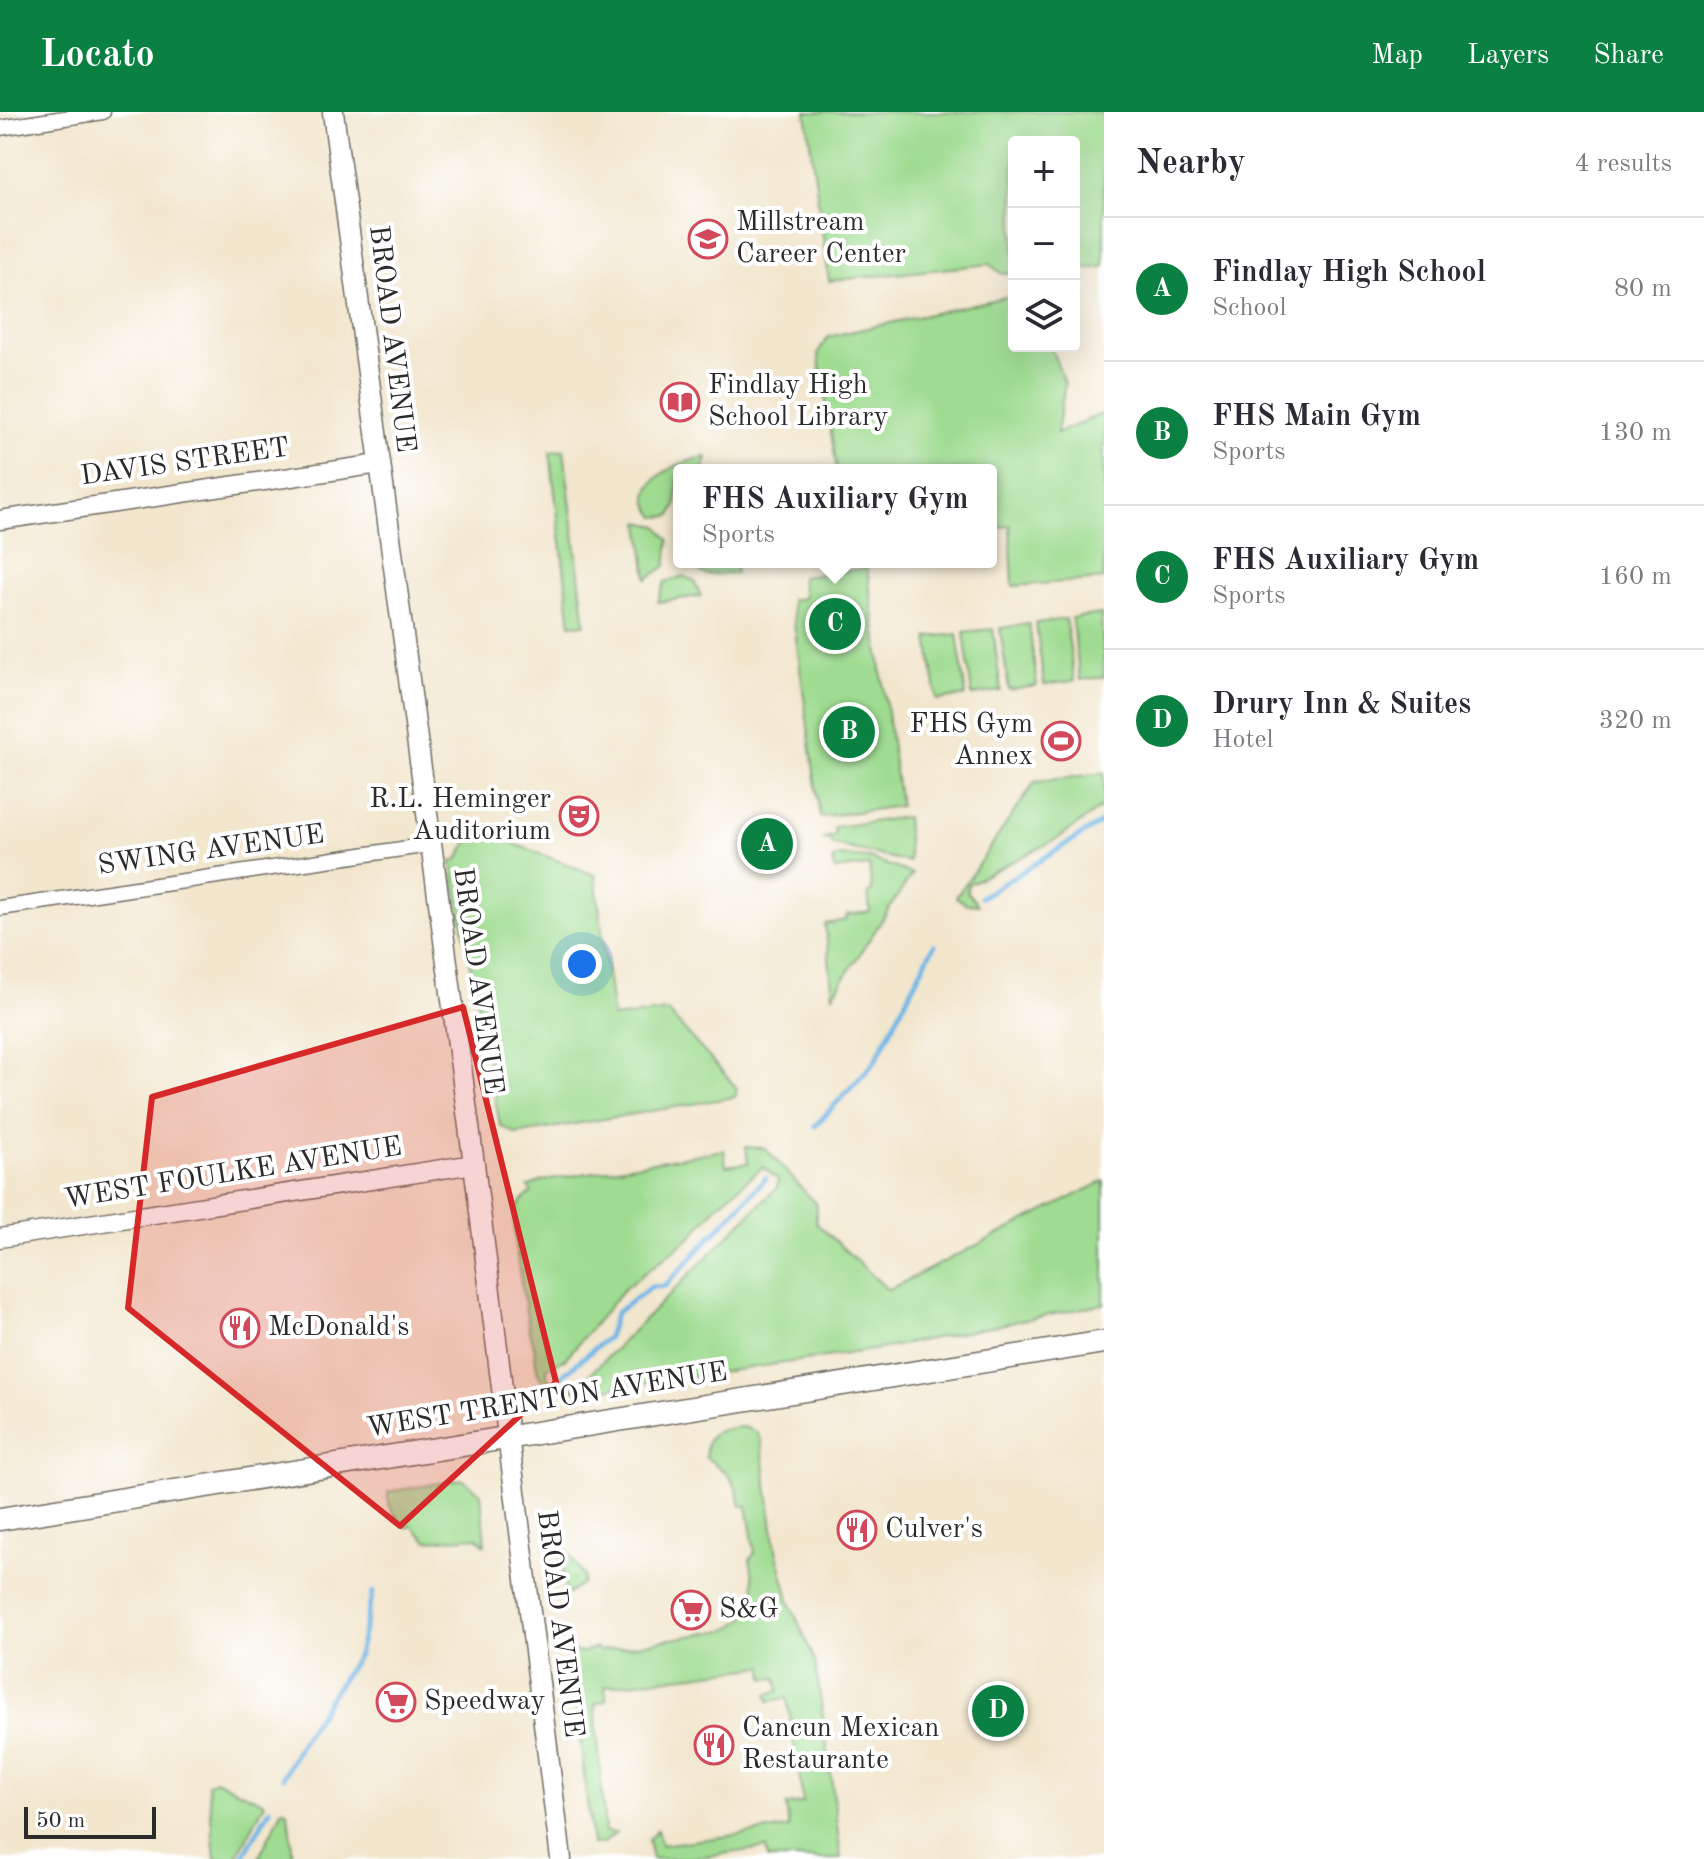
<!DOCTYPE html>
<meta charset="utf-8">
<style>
:root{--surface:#fff;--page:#f2f2f3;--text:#2b2b33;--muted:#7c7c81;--line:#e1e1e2;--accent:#0b8043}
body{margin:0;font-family:"Old Standard TT",serif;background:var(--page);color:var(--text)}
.controls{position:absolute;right:24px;top:24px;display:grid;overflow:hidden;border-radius:8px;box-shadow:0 8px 32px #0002}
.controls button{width:72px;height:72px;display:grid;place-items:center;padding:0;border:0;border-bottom:2px solid var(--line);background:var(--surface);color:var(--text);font:40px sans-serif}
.scale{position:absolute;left:24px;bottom:20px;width:132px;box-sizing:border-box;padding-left:8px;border:4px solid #2b2b2b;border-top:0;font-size:22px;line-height:28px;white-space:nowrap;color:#2b2b2b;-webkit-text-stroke:6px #fff;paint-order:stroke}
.you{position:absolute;left:582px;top:852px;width:28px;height:28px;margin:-20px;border:6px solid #fff;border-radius:50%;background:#1a73e8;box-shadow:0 0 0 12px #1a73e833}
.badge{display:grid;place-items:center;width:52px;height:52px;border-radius:50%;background:var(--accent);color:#fff;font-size:26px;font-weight:700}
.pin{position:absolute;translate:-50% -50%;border:4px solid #fff;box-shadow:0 2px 8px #0006}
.popup{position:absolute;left:673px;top:352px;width:324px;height:104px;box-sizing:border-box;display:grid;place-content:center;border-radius:8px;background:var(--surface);filter:drop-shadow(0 2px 6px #0005);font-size:26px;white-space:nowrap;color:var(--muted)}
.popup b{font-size:30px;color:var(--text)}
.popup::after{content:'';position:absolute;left:50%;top:100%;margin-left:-16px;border:16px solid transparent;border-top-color:var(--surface)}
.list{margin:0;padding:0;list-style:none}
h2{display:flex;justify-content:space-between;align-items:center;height:104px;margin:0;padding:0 32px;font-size:34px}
h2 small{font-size:26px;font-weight:400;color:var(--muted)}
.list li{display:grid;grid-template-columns:52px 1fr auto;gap:24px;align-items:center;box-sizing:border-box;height:144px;padding:0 32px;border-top:2px solid var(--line)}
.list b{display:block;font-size:30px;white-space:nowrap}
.list p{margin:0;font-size:26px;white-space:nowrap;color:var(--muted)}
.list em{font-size:26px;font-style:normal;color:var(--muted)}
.icon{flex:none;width:44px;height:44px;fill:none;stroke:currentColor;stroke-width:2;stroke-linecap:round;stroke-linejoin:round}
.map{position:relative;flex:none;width:1104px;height:1747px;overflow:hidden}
header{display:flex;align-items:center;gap:48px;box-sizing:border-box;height:112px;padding:0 40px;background:var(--accent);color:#fff}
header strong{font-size:38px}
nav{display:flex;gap:44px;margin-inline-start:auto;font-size:28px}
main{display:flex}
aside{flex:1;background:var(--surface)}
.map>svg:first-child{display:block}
.grass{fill:#9fdc91;stroke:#65845e;stroke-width:2;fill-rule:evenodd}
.garden{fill:url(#garden-dots);stroke:#65845e;stroke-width:2}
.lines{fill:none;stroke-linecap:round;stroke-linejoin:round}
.stream{stroke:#6eb6e6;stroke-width:5}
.minor-casing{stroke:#716c64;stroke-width:17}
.tertiary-casing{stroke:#716c64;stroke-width:21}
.secondary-casing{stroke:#716c64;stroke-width:23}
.primary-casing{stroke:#716c64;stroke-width:25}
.minor{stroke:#fff;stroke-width:14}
.tertiary{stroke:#fff;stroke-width:18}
.secondary{stroke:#fff;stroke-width:20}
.primary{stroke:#fff;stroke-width:22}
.marked{fill:#d62828;fill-opacity:0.2;stroke:#d62828;stroke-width:6;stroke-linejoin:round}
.labels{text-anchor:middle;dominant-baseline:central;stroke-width:8;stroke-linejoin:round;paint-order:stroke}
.poi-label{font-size:28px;fill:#2b2b2b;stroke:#fff;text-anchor:start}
.street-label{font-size:28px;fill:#2b2b2b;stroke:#fff}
</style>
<header>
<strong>Locato</strong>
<nav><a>Map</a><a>Layers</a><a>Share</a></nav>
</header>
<main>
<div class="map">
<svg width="1104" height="1747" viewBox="0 0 1104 1747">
<defs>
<pattern id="garden-dots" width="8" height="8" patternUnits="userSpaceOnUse" patternTransform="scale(2)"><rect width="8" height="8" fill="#9fdc91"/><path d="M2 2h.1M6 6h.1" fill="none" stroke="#89bd7d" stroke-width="1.8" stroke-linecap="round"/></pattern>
</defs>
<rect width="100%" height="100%" fill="#fff"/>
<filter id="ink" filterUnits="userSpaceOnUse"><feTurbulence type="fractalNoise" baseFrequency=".0125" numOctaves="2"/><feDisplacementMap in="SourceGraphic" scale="16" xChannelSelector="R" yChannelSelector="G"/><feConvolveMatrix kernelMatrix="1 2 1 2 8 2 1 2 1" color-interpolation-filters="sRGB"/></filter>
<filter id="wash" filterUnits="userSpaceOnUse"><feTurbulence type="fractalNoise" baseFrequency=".006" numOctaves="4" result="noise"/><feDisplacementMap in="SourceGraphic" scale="32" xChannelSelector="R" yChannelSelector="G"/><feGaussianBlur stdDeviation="1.8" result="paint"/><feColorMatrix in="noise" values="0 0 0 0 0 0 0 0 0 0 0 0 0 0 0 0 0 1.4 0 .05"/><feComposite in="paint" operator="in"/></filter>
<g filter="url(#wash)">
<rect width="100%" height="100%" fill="#f2e6cd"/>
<path class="grass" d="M806 0H1100L1104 6V155L1074 157V30H1014V161L1002 162 989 152 829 169Z
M1014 183V234H1050L1065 271 1057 321 1104 301V467L1013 474 1010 413 991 419V358H837L818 241 828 225Z
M564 338 585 512 571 513 550 340Z
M707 345 704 358H679L676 394 671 404 656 405C626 370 681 348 707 345Z
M640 410 658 414 669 428 666 454 647 467Z
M686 450H735L736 461 706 463Z
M867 456 900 694 820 705 791 488 804 486 801 465Z
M684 464 694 469 701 484 658 490 665 470Z
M1101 502 1104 565 1080 568 1072 506Z
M1066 507 1074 569 1044 573 1036 511Z
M1029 512 1037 574 1009 578 1000 516Z
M993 517 1001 579 972 583 964 520Z
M957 522 966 584 937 588 928 525Z
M1104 661V693L1059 726 968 772 967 780 978 793 966 792 956 785 1035 670Z
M906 705 909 750 831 732V728L823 727 835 723 834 715Z
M476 717 595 763 613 906 667 899 737 976 735 985 516 1022 500 1013 451 750 458 747Z
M839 744 869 746 912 762 833 883 825 812 846 808 847 803 870 800 868 781 872 780 869 754 835 758 833 747Z
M746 1035 765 1036 817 1093 816 1111 888 1178 1104 1069V1192L880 1237 592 1279 550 1278C528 1257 541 1242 529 1219 526 1191 510 1124 516 1099 519 1090 525 1086 532 1080L528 1075 542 1069 724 1038 726 1054 748 1051ZM763 1055 778 1068 777 1075 577 1275 557 1274 547 1265V1256L566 1246 624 1177 690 1126 719 1092Z
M743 1315 757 1320 761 1329 776 1438 790 1491 815 1549 829 1647 797 1652 787 1586 769 1589 767 1582 779 1579 776 1566 765 1567 764 1554 605 1574 607 1588 595 1592 605 1720 616 1721 604 1731 592 1732 570 1537 579 1541 595 1536 600 1539 725 1518C760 1504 756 1480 750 1447L755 1441 747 1394H741C736 1368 728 1360 706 1346 703 1319 722 1316 743 1315Z
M462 1367 481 1381 485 1433 476 1425 427 1429 411 1413 408 1416C396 1407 387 1396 388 1380Z
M830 1655 841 1747H768L766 1736 683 1747H652L648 1728 657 1718 661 1733 789 1716 786 1693 803 1691 799 1659Z
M215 1668 265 1691 236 1747H215L208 1672Z
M283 1697 288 1700 293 1747H258Z"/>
<path class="garden" d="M557 1423 584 1464 583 1471 566 1484Z"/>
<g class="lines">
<path class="stream" d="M981 785 1104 709
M815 1014 874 951 934 833
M558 1267 608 1225 616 1201 651 1175 665 1174 766 1066
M283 1665 305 1623 358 1543 373 1480
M242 1747 270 1697"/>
</g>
</g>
<g filter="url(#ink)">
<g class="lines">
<defs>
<path id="minor" d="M0 16 103 0
M0 796 429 733"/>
<path id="tertiary" d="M0 408 379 352
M0 1126 474 1052"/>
<path id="secondary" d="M333 0 474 1052 561 1747"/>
<path id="primary" d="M0 1407 1104 1230"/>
</defs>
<use href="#minor" class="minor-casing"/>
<use href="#tertiary" class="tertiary-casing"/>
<use href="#secondary" class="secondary-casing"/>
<use href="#primary" class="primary-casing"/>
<use href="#minor" class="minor"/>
<use href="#tertiary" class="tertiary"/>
<use href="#secondary" class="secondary"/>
<use href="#primary" class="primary"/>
</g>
</g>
<path class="marked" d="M463 895 556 1270 400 1414 128 1196 152 985Z"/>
<defs>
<symbol id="school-ring" viewBox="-11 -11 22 22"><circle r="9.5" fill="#fff" stroke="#d1495b" stroke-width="1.5"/><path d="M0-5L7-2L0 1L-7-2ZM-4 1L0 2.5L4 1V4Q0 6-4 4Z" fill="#d1495b"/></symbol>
<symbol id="library-ring" viewBox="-11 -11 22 22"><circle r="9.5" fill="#fff" stroke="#d1495b" stroke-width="1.5"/><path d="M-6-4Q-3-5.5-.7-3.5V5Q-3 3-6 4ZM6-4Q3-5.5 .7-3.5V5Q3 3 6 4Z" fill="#d1495b"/></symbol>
<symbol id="stadium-ring" viewBox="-11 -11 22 22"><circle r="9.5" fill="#fff" stroke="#d1495b" stroke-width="1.5"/><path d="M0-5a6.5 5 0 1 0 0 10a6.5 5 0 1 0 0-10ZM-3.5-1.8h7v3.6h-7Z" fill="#d1495b"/></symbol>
<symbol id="theatre-ring" viewBox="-11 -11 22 22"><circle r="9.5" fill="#fff" stroke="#d1495b" stroke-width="1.5"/><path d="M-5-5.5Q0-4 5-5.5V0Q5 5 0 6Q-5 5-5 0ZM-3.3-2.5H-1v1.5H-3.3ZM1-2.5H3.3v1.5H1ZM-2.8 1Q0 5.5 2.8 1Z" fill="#d1495b"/></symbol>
<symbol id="restaurant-ring" viewBox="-11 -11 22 22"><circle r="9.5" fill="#fff" stroke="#d1495b" stroke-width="1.5"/><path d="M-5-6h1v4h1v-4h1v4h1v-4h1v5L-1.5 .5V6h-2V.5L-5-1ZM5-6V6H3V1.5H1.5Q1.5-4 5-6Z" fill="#d1495b"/></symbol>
<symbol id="supermarket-ring" viewBox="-11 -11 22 22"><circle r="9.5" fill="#fff" stroke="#d1495b" stroke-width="1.5"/><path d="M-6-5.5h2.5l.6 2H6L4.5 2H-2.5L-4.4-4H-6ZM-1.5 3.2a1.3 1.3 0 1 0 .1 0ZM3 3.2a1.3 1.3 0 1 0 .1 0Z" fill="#d1495b"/></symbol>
</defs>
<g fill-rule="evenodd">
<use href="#school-ring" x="686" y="105" width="44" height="44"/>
<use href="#library-ring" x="658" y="268" width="44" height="44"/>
<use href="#stadium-ring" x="1039" y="607" width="44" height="44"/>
<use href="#theatre-ring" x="557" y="682" width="44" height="44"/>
<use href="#restaurant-ring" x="218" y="1194" width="44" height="44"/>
<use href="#restaurant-ring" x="835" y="1396" width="44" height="44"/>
<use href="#supermarket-ring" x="669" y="1476" width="44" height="44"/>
<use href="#supermarket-ring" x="374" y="1568" width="44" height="44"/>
<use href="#restaurant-ring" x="692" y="1611" width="44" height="44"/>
</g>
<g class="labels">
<g class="poi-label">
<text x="736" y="111">Millstream<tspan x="736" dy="32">Career Center</tspan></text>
<text x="708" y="274">Findlay High<tspan x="708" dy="32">School Library</tspan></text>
<text x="1033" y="613" text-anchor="end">FHS Gym<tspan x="1033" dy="32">Annex</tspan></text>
<text x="551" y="688" text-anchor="end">R.L. Heminger<tspan x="551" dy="32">Auditorium</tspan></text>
<text x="268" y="1216">McDonald's</text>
<text x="885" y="1418">Culver's</text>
<text x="719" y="1498">S&amp;G</text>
<text x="424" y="1590">Speedway</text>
<text x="742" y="1617">Cancun Mexican<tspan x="742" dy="32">Restaurante</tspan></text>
</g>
<g class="street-label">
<text transform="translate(391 227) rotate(83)">BROAD AVENUE</text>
<text transform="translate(185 351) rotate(-8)">DAVIS STREET</text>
<text transform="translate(211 739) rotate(-8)">SWING AVENUE</text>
<text transform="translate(477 869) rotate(82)">BROAD AVENUE</text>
<text transform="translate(233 1062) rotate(-9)">WEST FOULKE AVENUE</text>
<text transform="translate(547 1289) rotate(-9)">WEST TRENTON AVENUE</text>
<text transform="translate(559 1512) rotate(83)">BROAD AVENUE</text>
</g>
</g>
</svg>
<div class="controls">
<button>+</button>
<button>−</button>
<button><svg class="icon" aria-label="layers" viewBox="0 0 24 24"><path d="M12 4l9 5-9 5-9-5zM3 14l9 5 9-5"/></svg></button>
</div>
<div class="scale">50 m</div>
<div class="you"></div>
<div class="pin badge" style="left:767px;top:732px">A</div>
<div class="pin badge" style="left:849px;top:620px">B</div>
<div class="pin badge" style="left:835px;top:512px">C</div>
<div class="popup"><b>FHS Auxiliary Gym</b>Sports</div>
<div class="pin badge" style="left:998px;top:1599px">D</div>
</div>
<aside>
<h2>Nearby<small>4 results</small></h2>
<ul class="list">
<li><span class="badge">A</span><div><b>Findlay High School</b><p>School</p></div><em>80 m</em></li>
<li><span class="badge">B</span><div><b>FHS Main Gym</b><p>Sports</p></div><em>130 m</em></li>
<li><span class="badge">C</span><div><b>FHS Auxiliary Gym</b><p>Sports</p></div><em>160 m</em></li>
<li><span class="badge">D</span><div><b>Drury Inn &amp; Suites</b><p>Hotel</p></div><em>320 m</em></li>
</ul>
</aside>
</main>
